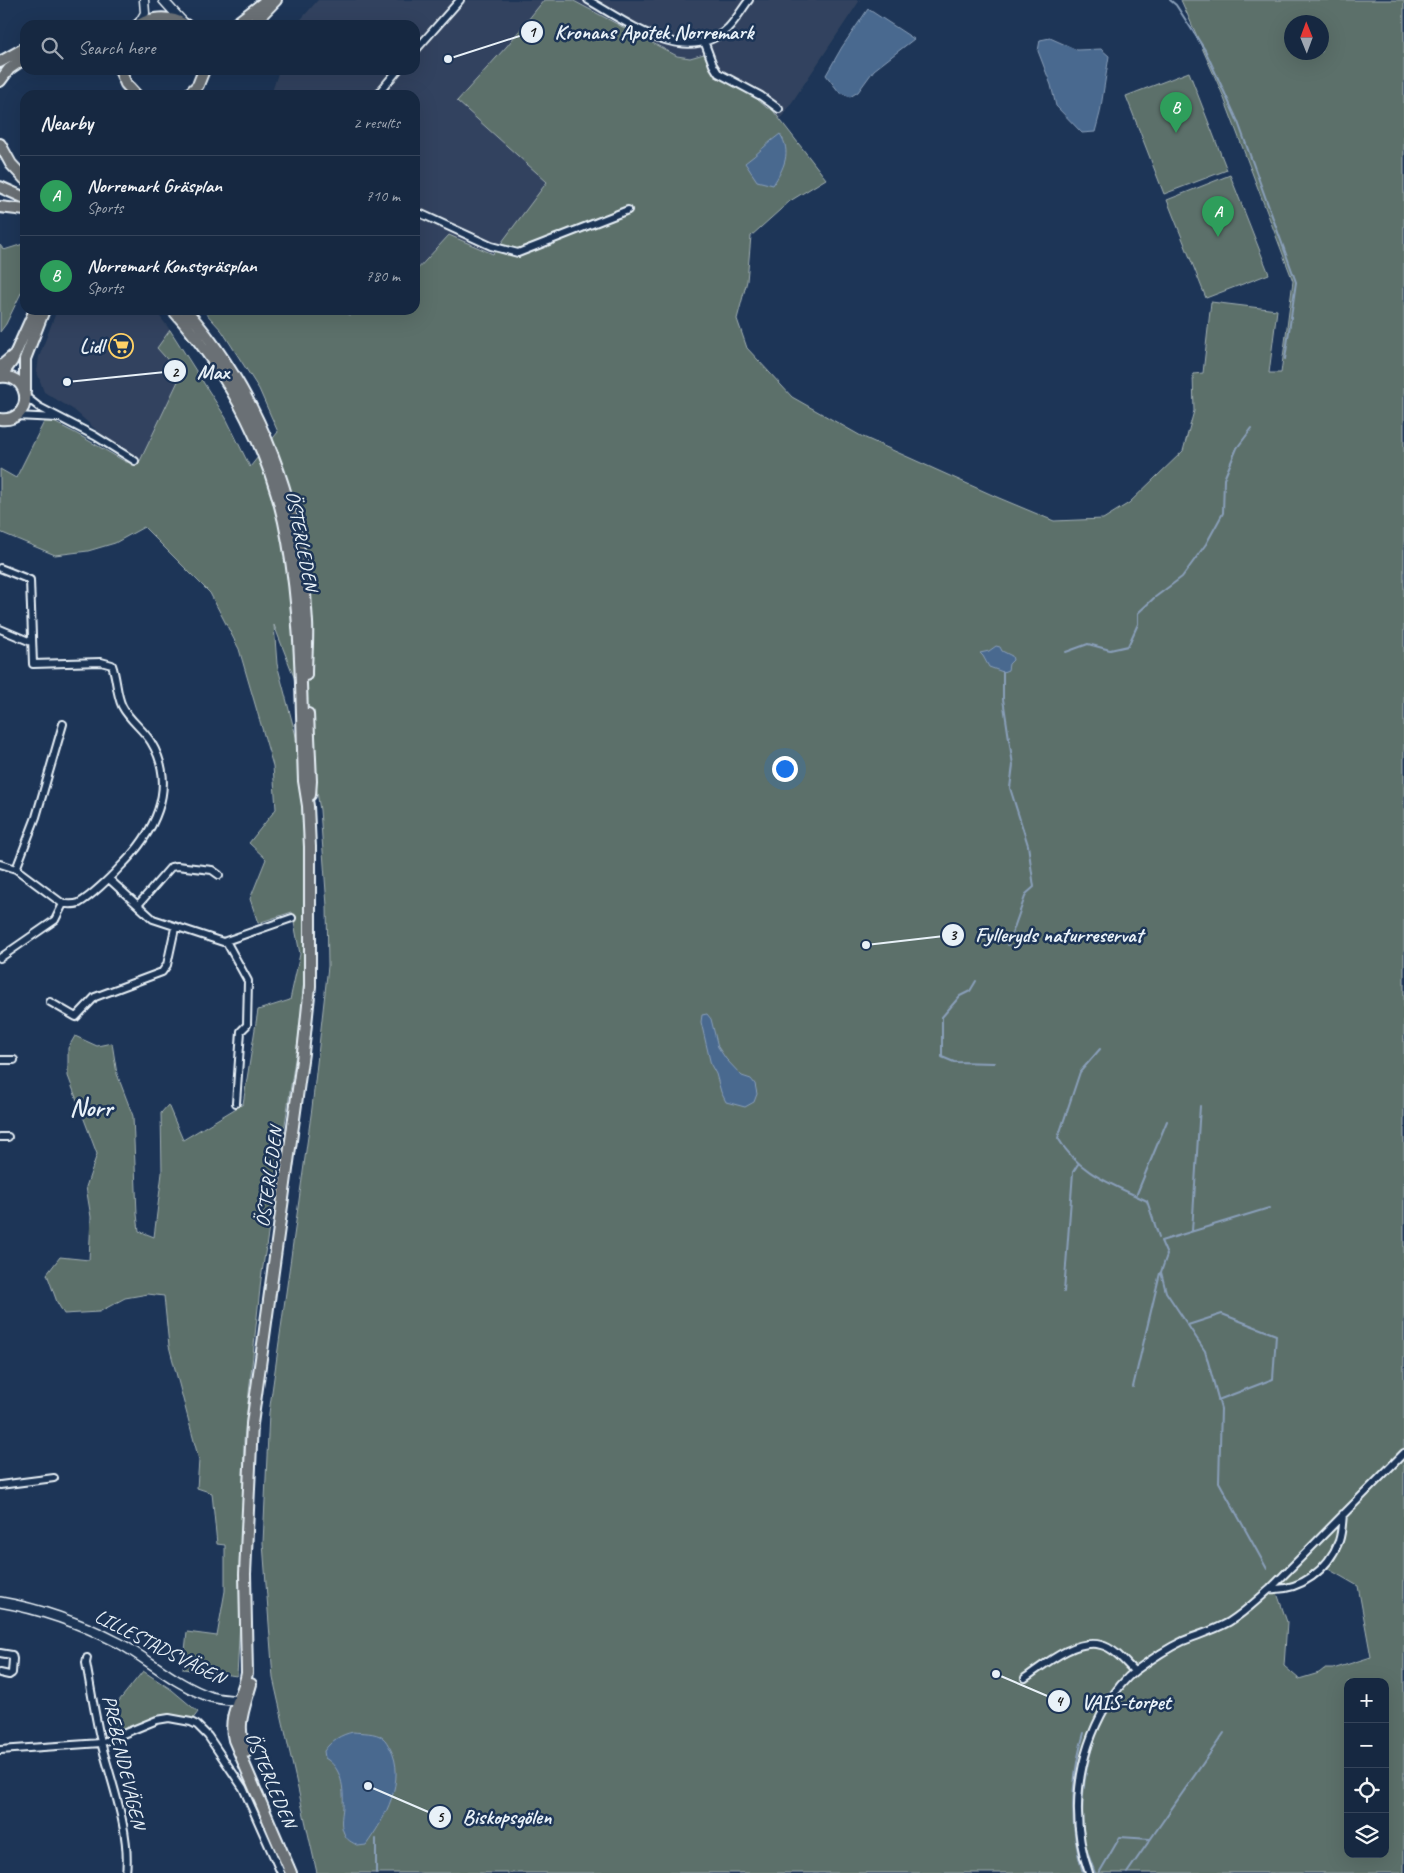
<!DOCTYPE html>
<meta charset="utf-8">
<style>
:root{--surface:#162841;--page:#1f3048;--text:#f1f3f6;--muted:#9ea6b1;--line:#35445a;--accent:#8c9099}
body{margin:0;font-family:Caveat,sans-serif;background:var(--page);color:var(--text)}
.controls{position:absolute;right:15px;bottom:15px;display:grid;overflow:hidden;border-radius:10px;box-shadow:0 5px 20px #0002}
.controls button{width:45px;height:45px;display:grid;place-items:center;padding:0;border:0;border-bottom:1px solid var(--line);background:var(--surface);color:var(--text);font:25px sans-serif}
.compass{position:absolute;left:1284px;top:15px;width:45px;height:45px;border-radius:50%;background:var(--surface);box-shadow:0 5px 20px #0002;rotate:359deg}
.you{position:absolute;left:784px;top:768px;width:18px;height:18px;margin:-12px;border:4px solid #fff;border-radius:50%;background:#1a73e8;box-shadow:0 0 0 8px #1a73e833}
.badge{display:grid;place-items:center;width:32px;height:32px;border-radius:50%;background:var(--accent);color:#fff;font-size:16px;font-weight:700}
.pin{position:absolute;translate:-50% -41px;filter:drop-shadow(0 1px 2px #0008)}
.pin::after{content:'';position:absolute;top:26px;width:18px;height:15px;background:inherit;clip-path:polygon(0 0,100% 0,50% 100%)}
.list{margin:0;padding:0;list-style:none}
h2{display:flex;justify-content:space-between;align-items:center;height:65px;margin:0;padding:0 20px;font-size:21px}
h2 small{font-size:16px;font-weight:400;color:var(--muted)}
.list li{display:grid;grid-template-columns:32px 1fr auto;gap:15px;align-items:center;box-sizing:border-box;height:80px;padding:0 20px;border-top:1px solid var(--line)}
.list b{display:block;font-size:19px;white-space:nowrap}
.list p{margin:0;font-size:16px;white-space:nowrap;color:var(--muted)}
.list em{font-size:16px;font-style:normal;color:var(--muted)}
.icon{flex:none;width:28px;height:28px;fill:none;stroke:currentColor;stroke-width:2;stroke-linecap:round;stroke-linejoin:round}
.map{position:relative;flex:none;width:1404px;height:1873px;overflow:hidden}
.search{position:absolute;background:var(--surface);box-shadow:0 5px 20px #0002;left:20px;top:20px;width:400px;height:55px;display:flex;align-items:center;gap:12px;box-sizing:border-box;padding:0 18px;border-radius:15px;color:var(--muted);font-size:19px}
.panel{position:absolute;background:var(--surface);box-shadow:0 5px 20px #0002;left:20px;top:90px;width:400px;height:225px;border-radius:15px}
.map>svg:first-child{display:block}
.built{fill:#33435e}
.green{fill:#5c6f6b;stroke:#a2b0b2;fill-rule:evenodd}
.water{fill:#4a698f;stroke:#899fb9}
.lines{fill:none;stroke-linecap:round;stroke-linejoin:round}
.stream{stroke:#899fb9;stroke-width:2}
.minor-casing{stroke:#e8f1f8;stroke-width:10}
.tertiary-casing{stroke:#e8f1f8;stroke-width:11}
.secondary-casing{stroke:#e8f1f8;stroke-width:12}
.primary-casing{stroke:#e8f1f8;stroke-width:14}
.trunk-casing{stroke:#e8f1f8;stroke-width:14}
.minor{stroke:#1d3557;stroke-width:6}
.tertiary{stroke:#1d3557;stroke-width:8}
.secondary{stroke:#1d3557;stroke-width:9}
.primary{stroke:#6a7074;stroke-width:10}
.trunk{stroke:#6a7074;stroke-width:10}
.labels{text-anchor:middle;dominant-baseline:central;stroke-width:5;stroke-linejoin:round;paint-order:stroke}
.poi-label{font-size:20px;font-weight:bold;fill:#e8f1f8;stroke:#1d3557;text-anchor:end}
.street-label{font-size:20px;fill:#e8f1f8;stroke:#1d3557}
.district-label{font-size:25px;font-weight:bold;fill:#e8f1f8;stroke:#1d3557}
.leader{fill:none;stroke:#e8f1f8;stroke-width:2}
.callout-dot{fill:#e8f1f8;stroke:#1d3557;stroke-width:2}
.mark-label{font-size:15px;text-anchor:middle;font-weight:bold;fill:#111}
.callout-label{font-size:21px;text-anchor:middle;font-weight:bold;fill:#e8f1f8;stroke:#1d3557;stroke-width:5;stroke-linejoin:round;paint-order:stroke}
</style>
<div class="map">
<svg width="1404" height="1873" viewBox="0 0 1404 1873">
<rect width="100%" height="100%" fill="#1d3557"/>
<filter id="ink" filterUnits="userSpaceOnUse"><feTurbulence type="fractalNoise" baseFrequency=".02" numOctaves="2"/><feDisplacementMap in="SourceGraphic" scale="10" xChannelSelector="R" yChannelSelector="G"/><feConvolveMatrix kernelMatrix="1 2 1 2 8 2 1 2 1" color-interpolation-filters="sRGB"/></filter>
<g filter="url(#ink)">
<path class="built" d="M318 0H544L507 46 526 162 547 182 493 254 449 236 415 272V95H271L279 70H415V25H296Z
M572 0H860L780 120 767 108 712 70 704 54 690 58 677 56Z
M57 310H155L170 330 158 348 181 375 140 461 104 437 74 410 44 392 37 372 39 357Z"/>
<path class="green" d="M544 0H572L677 56 690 58 704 54 712 70 725 80 758 98 757 99 767 108H771L826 179 790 201 751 236 747 281 737 319 747 348 792 397 861 436 999 498 1054 521 1103 519 1129 503 1183 451 1194 411 1193 374 1203 373 1211 302 1277 310 1269 373H1281L1293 281 1222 93 1181 0H1404V1873H317L273 1678 263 1543 269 1413 312 1108 328 966 327 906 320 810 305 719 294 677 274 625 277 664 297 740 307 881 305 995 261 1279 244 1440 240 1621 237 1676 183 1669 187 1632 217 1636 225 1591V1545L217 1544 212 1493 197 1488 199 1460 169 1346 164 1296 148 1294 125 1298 99 1312 64 1314 57 1302 47 1274 60 1257 89 1260 91 1217 86 1187 97 1154 68 1076V1048L75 1036 97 1046 112 1043 117 1074 133 1116 137 1214 139 1231 154 1237 162 1173 161 1113 168 1105 183 1140 243 1104 258 1010 290 1000 300 954 292 912 258 923 250 899 266 859 249 843 276 809 273 766 239 649 210 593 144 527 115 543 88 551 55 555 0 532V469L16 478 46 418 77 434 126 462 140 461 181 375 157 348 170 330 226 418 250 467 278 432 259 389 222 331 203 310H340L349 315 362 310H415V272L449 235 493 254 547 182 457 101 507 46ZM1292 22H1322V52H1292ZM1323 1566 1358 1586 1371 1657 1333 1669H1324L1319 1673 1299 1679 1284 1666 1287 1622 1276 1590 1312 1577ZM1348 1682H1385V1854H1348Z
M1189 72 1227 170 1164 194 1126 96Z
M1230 175 1269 274 1206 298 1167 200Z
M23 244H25V285L6 324 0 332V245L4 250Z
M143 1671 172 1690 198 1712 192 1720C165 1706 135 1726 110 1736L106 1717Z"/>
<path class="water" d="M868 9 914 39 874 70 858 92 850 97 839 92 826 75 842 47Z
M1050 38 1077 50 1101 49 1109 56 1100 113 1095 132 1082 133 1056 106 1051 85 1038 51 1040 40Z
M780 134C792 152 784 168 773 185L757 181 745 163C758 154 767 143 780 134Z
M996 646 1000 647 1002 651 1012 656 1013 660 1009 664 1008 670 1003 672 989 667 983 656 980 653 989 651Z
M707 1014 711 1019 718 1047 726 1059 742 1076 751 1079 755 1084 757 1094 754 1102 745 1107 726 1102 721 1092 716 1074 711 1065 701 1022 702 1015Z
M353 1732C361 1733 376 1732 383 1738 386 1740 388 1745 390 1748 407 1779 385 1819 366 1845L358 1846C354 1843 348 1841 346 1837 339 1826 342 1818 343 1807 344 1788 342 1768 325 1758L324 1751C332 1740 340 1735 353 1732Z"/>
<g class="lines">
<path class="stream" d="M1170 0 1176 5 1205 50 1238 122 1296 282 1285 359
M1066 652 1088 644 1110 650 1128 646 1138 624V613L1154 598 1182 577 1206 544 1223 513 1224 479 1237 448 1252 428
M1003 672V699L1013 765 1010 788 1028 845 1034 887 1026 894 1008 945
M976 981 970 991 960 996 942 1017V1057L954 1062 994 1063
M1100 1049 1080 1072 1058 1138C1078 1173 1112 1184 1147 1201L1159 1237
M1136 1196 1167 1121
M1192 1231 1200 1106
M1064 1292 1073 1172 1078 1164
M1188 1325 1222 1314 1276 1335 1273 1379 1218 1400
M1133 1387 1160 1273
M1267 1569 1219 1482 1221 1409 1205 1351 1166 1292 1161 1272 1167 1255 1161 1241 1269 1208
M376 1839V1873
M1083 1873C1069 1825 1070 1780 1084 1733
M1095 1873C1091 1862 1086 1851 1084 1840 1079 1804 1084 1771 1095 1737
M1099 1873 1120 1837 1150 1839
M1127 1873 1224 1733"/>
<defs>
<path id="minor" d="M588 0C627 22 686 68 728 28 736 20 742 9 749 0
M704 41 713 65 718 73 761 96 779 109
M415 51 460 0
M377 95 398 70
M415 211 491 246 518 253 628 210
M25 396 39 407 95 436 135 461
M16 416 57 418
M0 568 30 580 33 664 101 662 112 665C117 679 116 693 122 706 129 720 143 729 151 742 179 788 153 835 119 868 110 878 90 897 79 903 74 905 68 904 63 904
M0 629 31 642
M0 864 16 869 63 904
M16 869 36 817 63 724
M109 879 153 919 223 942 292 918
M138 905 171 867 177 866 212 870 219 875
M226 941 248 981 247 1025 241 1031 236 1103
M0 958 55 920 63 904
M50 1002 76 1017 95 997 162 972 167 965 175 928
M0 1060H14
M0 1137H8
M0 1485 54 1478
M1270 1589C1300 1591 1328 1570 1339 1541 1342 1532 1342 1523 1343 1514
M0 1653 12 1655 13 1659 12 1673 9 1675 0 1673
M87 1658 86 1663C91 1689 95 1716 101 1742 111 1781 131 1833 126 1873
M1025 1678C1044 1665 1076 1638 1101 1645 1114 1648 1125 1662 1134 1671
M0 1750 101 1743 157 1720 169 1718 191 1722 197 1725 208 1736 243 1788 281 1873
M1089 1873C1069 1817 1077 1756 1106 1706 1114 1693 1123 1680 1135 1671 1150 1660 1166 1649 1183 1641 1198 1635 1215 1630 1229 1622 1244 1613 1257 1600 1270 1589L1404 1453"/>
<path id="tertiary" d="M163 0 185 24
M139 23 145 13 144 0"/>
<path id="secondary" d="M0 1602C41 1609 82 1624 119 1643 150 1660 177 1686 211 1697 222 1700 233 1700 245 1701"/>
<path id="primary" d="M138 25C154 16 170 16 186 25
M234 25 267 0
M252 25 276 0
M120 70 126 84 136 95
M188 95 198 85 204 70
M1 376 12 361 35 310
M0 377C33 373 34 423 0 419
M25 391V359L44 310"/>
<path id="trunk" d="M0 62 25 48
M0 81 9 69 25 58
M0 144 11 164 25 179
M0 187 25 198
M0 207 25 210
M173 310C231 376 273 455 288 542 302 621 301 701 304 781L308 806 310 847V986L303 1053 252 1424 245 1574 247 1673C243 1698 227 1713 234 1740L291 1873
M186 310C261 396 302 508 307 622 308 639 306 657 306 675
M0 367 14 355
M308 714 311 781 310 795
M246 1752C235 1726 244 1709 251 1684"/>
</defs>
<use href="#minor" class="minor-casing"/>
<use href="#tertiary" class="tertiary-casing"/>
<use href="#secondary" class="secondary-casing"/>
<use href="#primary" class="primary-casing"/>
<use href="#trunk" class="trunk-casing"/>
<use href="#minor" class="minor"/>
<use href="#tertiary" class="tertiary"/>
<use href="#secondary" class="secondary"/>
<use href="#primary" class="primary"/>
<use href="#trunk" class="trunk"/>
</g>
</g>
<defs>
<symbol id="supermarket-ring" viewBox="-11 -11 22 22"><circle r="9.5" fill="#1d3557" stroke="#ffd166" stroke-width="1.5"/><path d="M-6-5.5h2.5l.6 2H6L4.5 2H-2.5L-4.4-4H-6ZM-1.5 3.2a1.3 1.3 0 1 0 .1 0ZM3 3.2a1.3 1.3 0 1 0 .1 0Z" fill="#ffd166"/></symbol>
</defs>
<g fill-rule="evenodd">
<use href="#supermarket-ring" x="107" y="332" width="28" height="28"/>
</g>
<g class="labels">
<g class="poi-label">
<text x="104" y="346">Lidl</text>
</g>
<g class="street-label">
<text transform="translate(302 541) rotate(79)">ÖSTERLEDEN</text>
<text transform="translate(269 1177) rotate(-82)">ÖSTERLEDEN</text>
<text transform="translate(160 1647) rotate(27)">LILLESTADSVÄGEN</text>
<text transform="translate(124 1762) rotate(77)">PREBENDEVÄGEN</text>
<text transform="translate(271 1780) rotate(67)">ÖSTERLEDEN</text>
</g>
<g class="district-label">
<text x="91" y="1108">Norr</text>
</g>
</g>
<path class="leader" d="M448 59L532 32M67 382L175 371M866 945L953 935M996 1674L1059 1701M368 1786L440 1817"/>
<g class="callout-dot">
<circle cx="448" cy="59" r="5"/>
<circle cx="67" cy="382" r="5"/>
<circle cx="866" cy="945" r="5"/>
<circle cx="996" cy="1674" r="5"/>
<circle cx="368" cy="1786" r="5"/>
<circle cx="532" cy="32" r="12"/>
<circle cx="175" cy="371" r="12"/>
<circle cx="953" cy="935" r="12"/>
<circle cx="1059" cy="1701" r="12"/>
<circle cx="440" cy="1817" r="12"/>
</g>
<g class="mark-label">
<text x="532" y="37">1</text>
<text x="175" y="377">2</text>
<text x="953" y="940">3</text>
<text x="1059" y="1706">4</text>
<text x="440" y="1822">5</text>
</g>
<g class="callout-label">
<text x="654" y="39">Kronans Apotek Norremark</text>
<text x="213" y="379">Max</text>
<text x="1059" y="942">Fylleryds naturreservat</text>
<text x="1126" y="1709">VAIS-torpet</text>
<text x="507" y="1824">Biskopsgölen</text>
</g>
</svg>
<div class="controls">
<button>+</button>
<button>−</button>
<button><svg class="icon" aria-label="locate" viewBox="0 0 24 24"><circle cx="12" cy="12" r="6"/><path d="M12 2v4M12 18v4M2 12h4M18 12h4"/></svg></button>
<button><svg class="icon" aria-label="layers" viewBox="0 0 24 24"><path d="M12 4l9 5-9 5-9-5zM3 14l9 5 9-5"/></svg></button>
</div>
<svg class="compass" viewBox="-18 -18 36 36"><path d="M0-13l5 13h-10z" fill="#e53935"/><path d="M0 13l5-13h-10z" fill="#9ea6b1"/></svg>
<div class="you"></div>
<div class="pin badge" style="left:1218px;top:237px;background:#2e9e5b">A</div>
<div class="pin badge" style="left:1176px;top:133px;background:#2e9e5b">B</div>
<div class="search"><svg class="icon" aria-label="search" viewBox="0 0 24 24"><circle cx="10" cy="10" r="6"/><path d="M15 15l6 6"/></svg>Search here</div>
<section class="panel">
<h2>Nearby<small>2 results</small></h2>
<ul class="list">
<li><span class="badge" style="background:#2e9e5b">A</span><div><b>Norremark Gräsplan</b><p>Sports</p></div><em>710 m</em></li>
<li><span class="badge" style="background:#2e9e5b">B</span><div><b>Norremark Konstgräsplan</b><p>Sports</p></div><em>780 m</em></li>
</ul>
</section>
</div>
